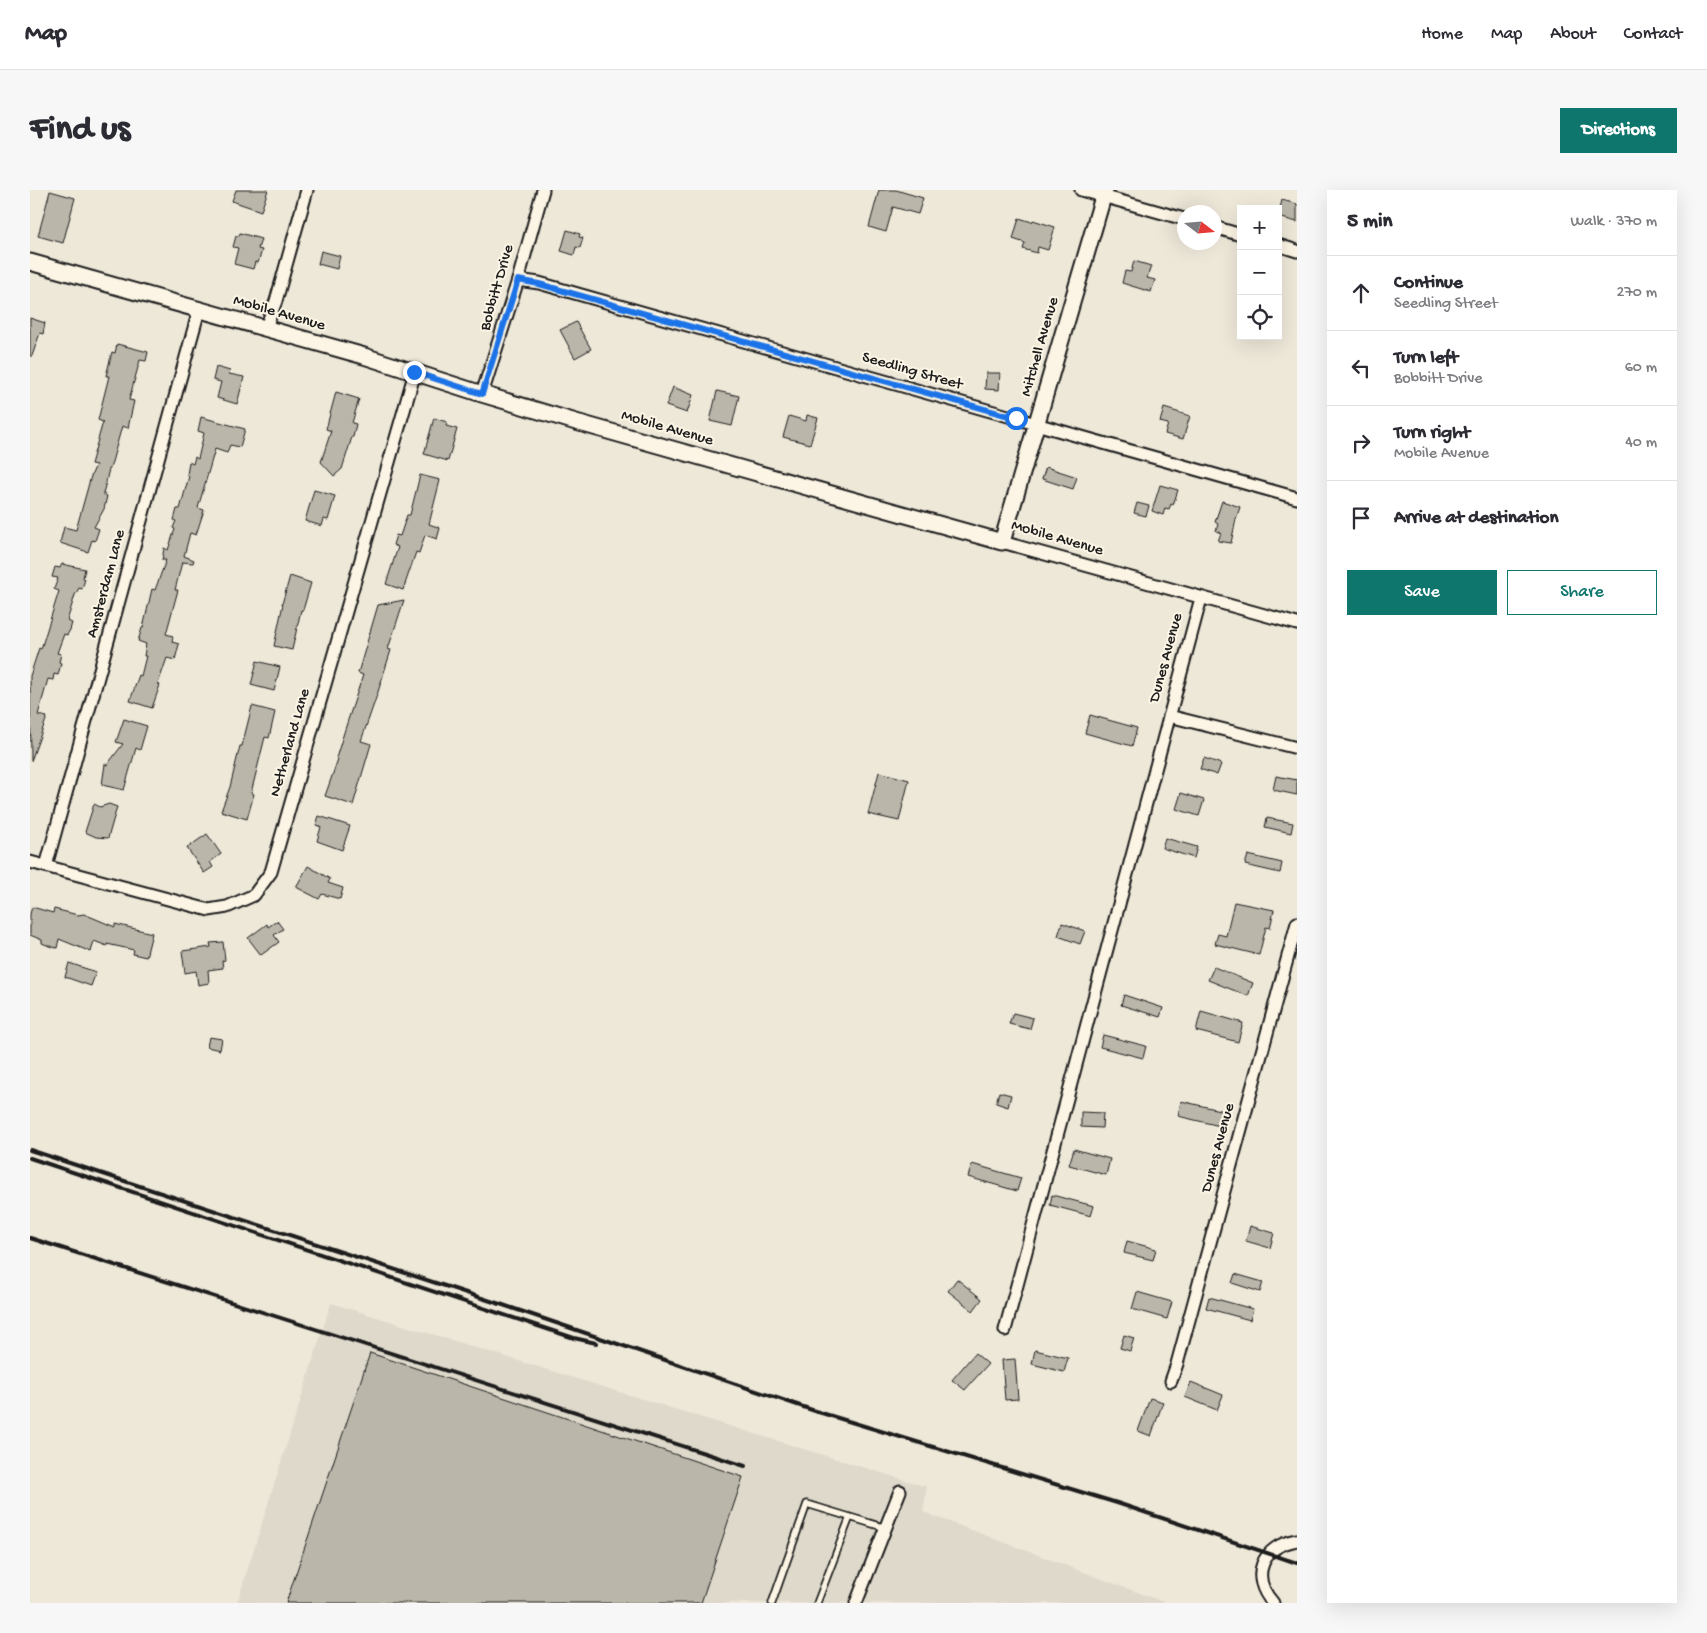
<!DOCTYPE html>
<meta charset="utf-8">
<style>
:root{--surface:#fff;--page:#f7f7f7;--text:#2b2b33;--muted:#7c7c81;--line:#e1e1e2;--accent:#0f766e}
body{margin:0;font-family:"Gochi Hand",sans-serif;background:var(--page);color:var(--text)}
.controls{position:absolute;right:15px;top:15px;display:grid;overflow:hidden;border-radius:0px;box-shadow:0 5px 20px #0002}
.controls button{width:45px;height:45px;display:grid;place-items:center;padding:0;border:0;border-bottom:1px solid var(--line);background:var(--surface);color:var(--text);font:25px sans-serif}
.compass{position:absolute;left:1147px;top:15px;width:45px;height:45px;border-radius:50%;background:var(--surface);box-shadow:0 5px 20px #0002;rotate:106deg}
.stop{position:absolute;width:15px;height:15px;margin:-11px;border:4px solid #1a73e8;border-radius:50%;background:#fff}
.stop.end{background:#1a73e8;border-color:#fff;box-shadow:0 1px 5px #0008}
.list{margin:0;padding:0;list-style:none}
h2{display:flex;justify-content:space-between;align-items:center;height:65px;margin:0;padding:0 20px;font-size:21px}
h2 small{font-size:16px;font-weight:400;color:var(--muted)}
.list li{display:grid;grid-template-columns:32px 1fr auto;gap:15px;align-items:center;box-sizing:border-box;height:75px;padding:0 20px;border-top:1px solid var(--line)}
.list b{display:block;font-size:19px;white-space:nowrap}
.list p{margin:0;font-size:16px;white-space:nowrap;color:var(--muted)}
.list em{font-size:16px;font-style:normal;color:var(--muted)}
.actions{display:flex;gap:10px;padding:15px 20px}
.actions a{flex:1;padding:11px 0;border:1px solid var(--accent);border-radius:0px;text-align:center;font-size:18px;color:var(--accent)}
.actions .main{background:var(--accent);color:#fff}
.icon{flex:none;width:28px;height:28px;fill:none;stroke:currentColor;stroke-width:2;stroke-linecap:round;stroke-linejoin:round}
.map{position:relative;flex:none;width:1267px;height:1413px;overflow:hidden;border-radius:0px}
header{display:flex;align-items:center;gap:30px;box-sizing:border-box;height:70px;padding:0 25px;background:var(--surface);border-bottom:1px solid var(--line)}
header strong{font-size:24px}
nav{display:flex;gap:28px;margin-inline-start:auto;font-size:18px}
.intro{display:flex;align-items:center;justify-content:space-between;box-sizing:border-box;height:120px;padding:0 30px}
h1{margin:0;font-size:35px}
.button{padding:12px 22px;border-radius:0px;background:var(--accent);color:#fff;font-size:18px;font-weight:700}
main{display:flex;gap:30px;padding:0 30px}
aside{flex:1;background:var(--surface);border-radius:0px;box-shadow:0 5px 20px #0002}
.map>svg:first-child{display:block}
.built{fill:#ded9cb}
.building{fill:#bab6aa;stroke:#1c1c1c}
.lines{fill:none;stroke-linecap:round;stroke-linejoin:round}
.service-casing{stroke:#1c1c1c;stroke-width:9}
.minor-casing{stroke:#1c1c1c;stroke-width:15}
.tertiary-casing{stroke:#1c1c1c;stroke-width:19}
.service{stroke:#fcf5e5;stroke-width:5.5}
.minor{stroke:#fcf5e5;stroke-width:11}
.tertiary{stroke:#fcf5e5;stroke-width:15}
.rail{stroke:#1c1c1c;stroke-width:4}
.route{stroke:#1a73e8;stroke-width:6}
.labels{text-anchor:middle;dominant-baseline:central;stroke-width:4;stroke-linejoin:round;paint-order:stroke}
.street-label{font-size:16px;fill:#1c1c1c;stroke:#fcf5e5}
</style>
<header>
<strong>Map</strong>
<nav><a>Home</a><a>Map</a><a>About</a><a>Contact</a></nav>
</header>
<div class="intro"><h1>Find us</h1><a class="button">Directions</a></div>
<main>
<div class="map">
<svg width="1267" height="1413" viewBox="0 0 1267 1413">
<rect width="100%" height="100%" fill="#eee8d9"/>
<filter id="ink" filterUnits="userSpaceOnUse"><feTurbulence type="fractalNoise" baseFrequency=".02" numOctaves="2"/><feDisplacementMap in="SourceGraphic" scale="10" xChannelSelector="R" yChannelSelector="G"/><feConvolveMatrix kernelMatrix="1 2 1 2 8 2 1 2 1" color-interpolation-filters="sRGB"/></filter>
<g filter="url(#ink)">
<path class="built" d="M301 1113 897 1297 893 1322 1136 1413H207Z"/>
<path class="building" d="M206 0H238L231 21 202 11Z
M849 0H866L893 8 888 24 863 17 856 42 839 37Z
M20 1 45 8 33 53 8 46Z
M1252 10 1267 14V32L1248 27Z
M989 28 1002 32 1003 30 1025 37 1018 60 1008 57 1007 63 993 59 995 53 983 49Z
M537 40 550 44 549 47 553 48 550 58 546 57 544 65 531 61Z
M210 43 231 49 228 59 232 60 228 73 225 72 223 79 204 74 208 58 203 57 206 46H209Z
M291 61 310 66 307 79 288 74Z
M1104 71 1121 76 1117 88 1125 90 1121 102 1092 93 1095 81 1101 82Z
M0 128 15 133 13 144 10 143 2 166H0Z
M546 132 561 159 545 168 530 140Z
M87 154 118 162 116 171 110 170 99 210 104 211 98 238 92 236 80 279H79L73 304 77 306 74 319 64 337 69 339 65 351 62 350 58 362 30 353 34 337 46 340 61 286 66 275 61 274 73 232 68 230 79 186H76L82 162 85 163Z
M186 177 200 181 199 184 214 187 207 214 187 208 191 192 183 190Z
M956 183H970L969 200 955 199Z
M643 197 663 205 657 223 636 216Z
M687 201 709 206 702 236 680 231Z
M306 202 329 209 322 233 326 234 323 247H322L312 279 304 286 291 272 301 241 296 239Z
M1134 218 1160 226 1153 249 1135 244 1138 234 1130 232Z
M777 225 788 228 780 254 753 247 759 226 776 231Z
M171 227 215 239 210 257 200 255 197 263 185 259 168 318 174 320 166 345 160 343 154 366 164 370 163 373 152 372 145 400H148L136 444 143 446 142 452 149 454 145 470 137 468 128 494 130 495 122 518 100 511 109 485 111 486 116 466H114L116 454 108 451 112 438H113L122 399 125 400 136 370H132L134 358 138 360 145 339 143 338 146 331 144 330 147 319H150L159 286 157 285 159 272 163 274 165 267 168 269 174 243 168 241Z
M404 228 417 232 416 236 427 239 418 271 394 264Z
M1016 277 1047 287 1043 299 1012 289Z
M390 285 410 290 399 334 410 338 407 349 395 345 389 363 386 362 373 400 356 394 368 357 363 355 366 345 370 346 377 325H380Z
M1130 295 1148 300 1143 315 1141 314 1139 319 1135 318 1133 325 1122 321Z
M284 300 305 306 298 330 294 329 292 336 275 331Z
M1192 311 1210 317 1206 329 1201 353 1188 351 1191 343 1186 341 1188 334 1185 332Z
M1107 313 1119 316 1116 326 1104 323Z
M32 374 55 379 53 388 55 389 52 399 49 398 45 405 37 431 42 433 40 440 37 445 34 444 27 463 31 464 29 472 31 473 28 485 24 484 23 490 18 489 8 525 17 527 1 571 0 486 9 458 11 459 29 401 24 399 28 388 22 387 25 377 30 378Z
M260 386 281 393 273 420H271L262 460 244 456 253 414H252Z
M374 410 358 459 361 460 347 505 331 551 341 554 323 615 295 606 308 569 306 568 317 533 333 485 328 483 348 415Z
M227 471 250 477 244 501 221 495Z
M222 516 245 522 239 548 235 547 221 603 224 604 217 629 191 621 200 597 210 556H212Z
M1060 525 1107 538 1102 556 1055 543Z
M94 529 117 536 110 560 106 558 94 600 72 595 75 574 77 575 93 554 86 552Z
M1174 568 1191 574 1187 585 1170 579Z
M849 582 879 590 869 631 838 624Z
M1246 586 1267 590V605L1243 600Z
M1151 603 1174 610 1169 626 1146 619Z
M64 614 70 617 79 614 87 617 78 648 66 647 55 642Z
M289 626 320 636 312 660 287 651 291 637 286 635Z
M1237 628 1263 633 1261 643 1235 637Z
M177 644 191 664 180 672 183 677 174 683 157 658Z
M1135 648 1167 657 1164 668 1132 658Z
M1218 665 1252 673 1250 683 1215 675Z
M278 676 300 689 298 693 313 698 310 709 292 704 289 709 266 697Z
M1204 712 1244 720 1240 738 1236 737 1229 765 1185 754 1188 744 1196 746Z
M2 717 23 723 24 719 48 725 54 724 85 737V734L122 743 116 767 103 764 104 760 77 754V756L64 751 61 762 29 749 27 758 19 756 12 753V750L0 745V724Z
M247 731 253 739 244 745 249 752 231 765 218 748 237 734 238 737Z
M1032 733 1055 741 1050 754 1028 746Z
M193 752 195 770 192 771 193 778 178 780 179 793 168 795 166 781 155 783 152 761 181 757 180 753Z
M39 773 66 782 61 796 35 787Z
M1184 777 1223 793 1218 806 1178 790Z
M1094 805 1133 818 1130 827 1091 815Z
M1171 821 1213 833 1208 852 1166 841Z
M983 823 1003 828 1000 839 979 834Z
M1073 845 1116 856 1113 868 1070 857Z
M179 847 192 849 190 860 177 857Z
M969 902 981 905 978 917 966 913Z
M1151 911 1194 921 1190 936 1148 926Z
M1051 922 1073 923 1072 938 1051 937Z
M1044 959 1080 969 1076 985 1039 975Z
M942 974 991 988 987 1001 938 987Z
M1022 1005 1064 1016 1061 1026 1020 1015Z
M1220 1036 1244 1043 1240 1058 1216 1051Z
M1097 1051 1126 1059 1123 1070 1094 1063Z
M1205 1084 1233 1092 1230 1102 1202 1093Z
M927 1089 952 1109 943 1121 918 1101Z
M1107 1102 1142 1112 1137 1129 1102 1119Z
M1179 1107 1223 1119 1220 1130 1176 1118Z
M1094 1145 1104 1148 1100 1161 1090 1158Z
M1005 1160 1038 1168 1034 1182 1002 1174Z
M340 1163 713 1287 671 1413H256Z
M945 1163 958 1174 935 1200 922 1190Z
M985 1169 988 1209 975 1210 972 1170Z
M1161 1192 1193 1205 1187 1220 1155 1207Z
M1120 1208 1133 1212 1121 1246 1108 1241Z"/>
<g class="lines">
<defs>
<path id="service" d="M742 1413 777 1314 856 1338
M787 1413 820 1327"/>
<path id="minor" d="M1051 0 1154 29
M1184 37 1211 45
M1248 55 1267 61
M488 90 509 93 1267 308
M236 137 246 111 277 0
M452 204 488 90 513 0
M972 352 1267 434
M1139 526 1267 558
M0 672 179 720 197 717 224 705 241 682 385 182
M16 676 169 120
M975 1140 1171 408
M1141 1191 1147 1174 1267 733
M826 1413 870 1301
M1243 1413C1219 1386 1232 1356 1267 1350"/>
<path id="tertiary" d="M0 72 334 166 452 204 546 232 972 352 1075 0"/>
</defs>
<use href="#service" class="service-casing"/>
<use href="#minor" class="minor-casing"/>
<use href="#tertiary" class="tertiary-casing"/>
<use href="#service" class="service"/>
<use href="#minor" class="minor"/>
<use href="#tertiary" class="tertiary"/>
<path class="rail" d="M0 960 473 1115 785 1221 1087 1313 1267 1373
M0 968 544 1148 566 1153
M0 1048 715 1276"/>
</g>
</g>
<g class="lines" filter="url(#ink)">
<path class="route" d="M384 182 452 204 488 90 509 94 986 228"/>
</g>
<g class="labels">
<g class="street-label">
<text transform="translate(468 98) rotate(-74)">Bobbitt Drive</text>
<text transform="translate(249 124) rotate(16)">Mobile Avenue</text>
<text transform="translate(1011 157) rotate(-74)">Mitchell Avenue</text>
<text transform="translate(882 182) rotate(16)">Seedling Street</text>
<text transform="translate(637 239) rotate(16)">Mobile Avenue</text>
<text transform="translate(1027 349) rotate(16)">Mobile Avenue</text>
<text transform="translate(77 394) rotate(-75)">Amsterdam Lane</text>
<text transform="translate(1137 468) rotate(-75)">Dunes Avenue</text>
<text transform="translate(261 553) rotate(-74)">Netherland Lane</text>
<text transform="translate(1189 958) rotate(-75)">Dunes Avenue</text>
</g>
</g>
</svg>
<div class="controls">
<button>+</button>
<button>−</button>
<button><svg class="icon" aria-label="locate" viewBox="0 0 24 24"><circle cx="12" cy="12" r="6"/><path d="M12 2v4M12 18v4M2 12h4M18 12h4"/></svg></button>
</div>
<svg class="compass" viewBox="-18 -18 36 36"><path d="M0-13l5 13h-10z" fill="#e53935"/><path d="M0 13l5-13h-10z" fill="#7c7c81"/></svg>
<div class="stop" style="left:986px;top:228px"></div>
<div class="stop end" style="left:384px;top:182px"></div>
</div>
<aside>
<h2>5 min<small>Walk · 370 m</small></h2>
<ul class="list">
<li><svg class="icon" aria-label="ahead" viewBox="0 0 24 24"><path d="M12 20V5M6 11l6-6 6 6"/></svg><div><b>Continue</b><p>Seedling Street</p></div><em>270 m</em></li>
<li><svg class="icon" aria-label="left" viewBox="0 0 24 24"><path d="M17 20v-9H6M10 6l-5 5 5 5"/></svg><div><b>Turn left</b><p>Bobbitt Drive</p></div><em>60 m</em></li>
<li><svg class="icon" aria-label="right" viewBox="0 0 24 24"><path d="M7 20v-9h11M14 6l5 5-5 5"/></svg><div><b>Turn right</b><p>Mobile Avenue</p></div><em>40 m</em></li>
<li><svg class="icon" aria-label="arrive" viewBox="0 0 24 24"><path d="M6 21V4h12l-3 4 3 4H6"/></svg><div><b>Arrive at destination</b></div></li>
</ul>
<div class="actions"><a class="main">Save</a><a>Share</a></div>
</aside>
</main>
